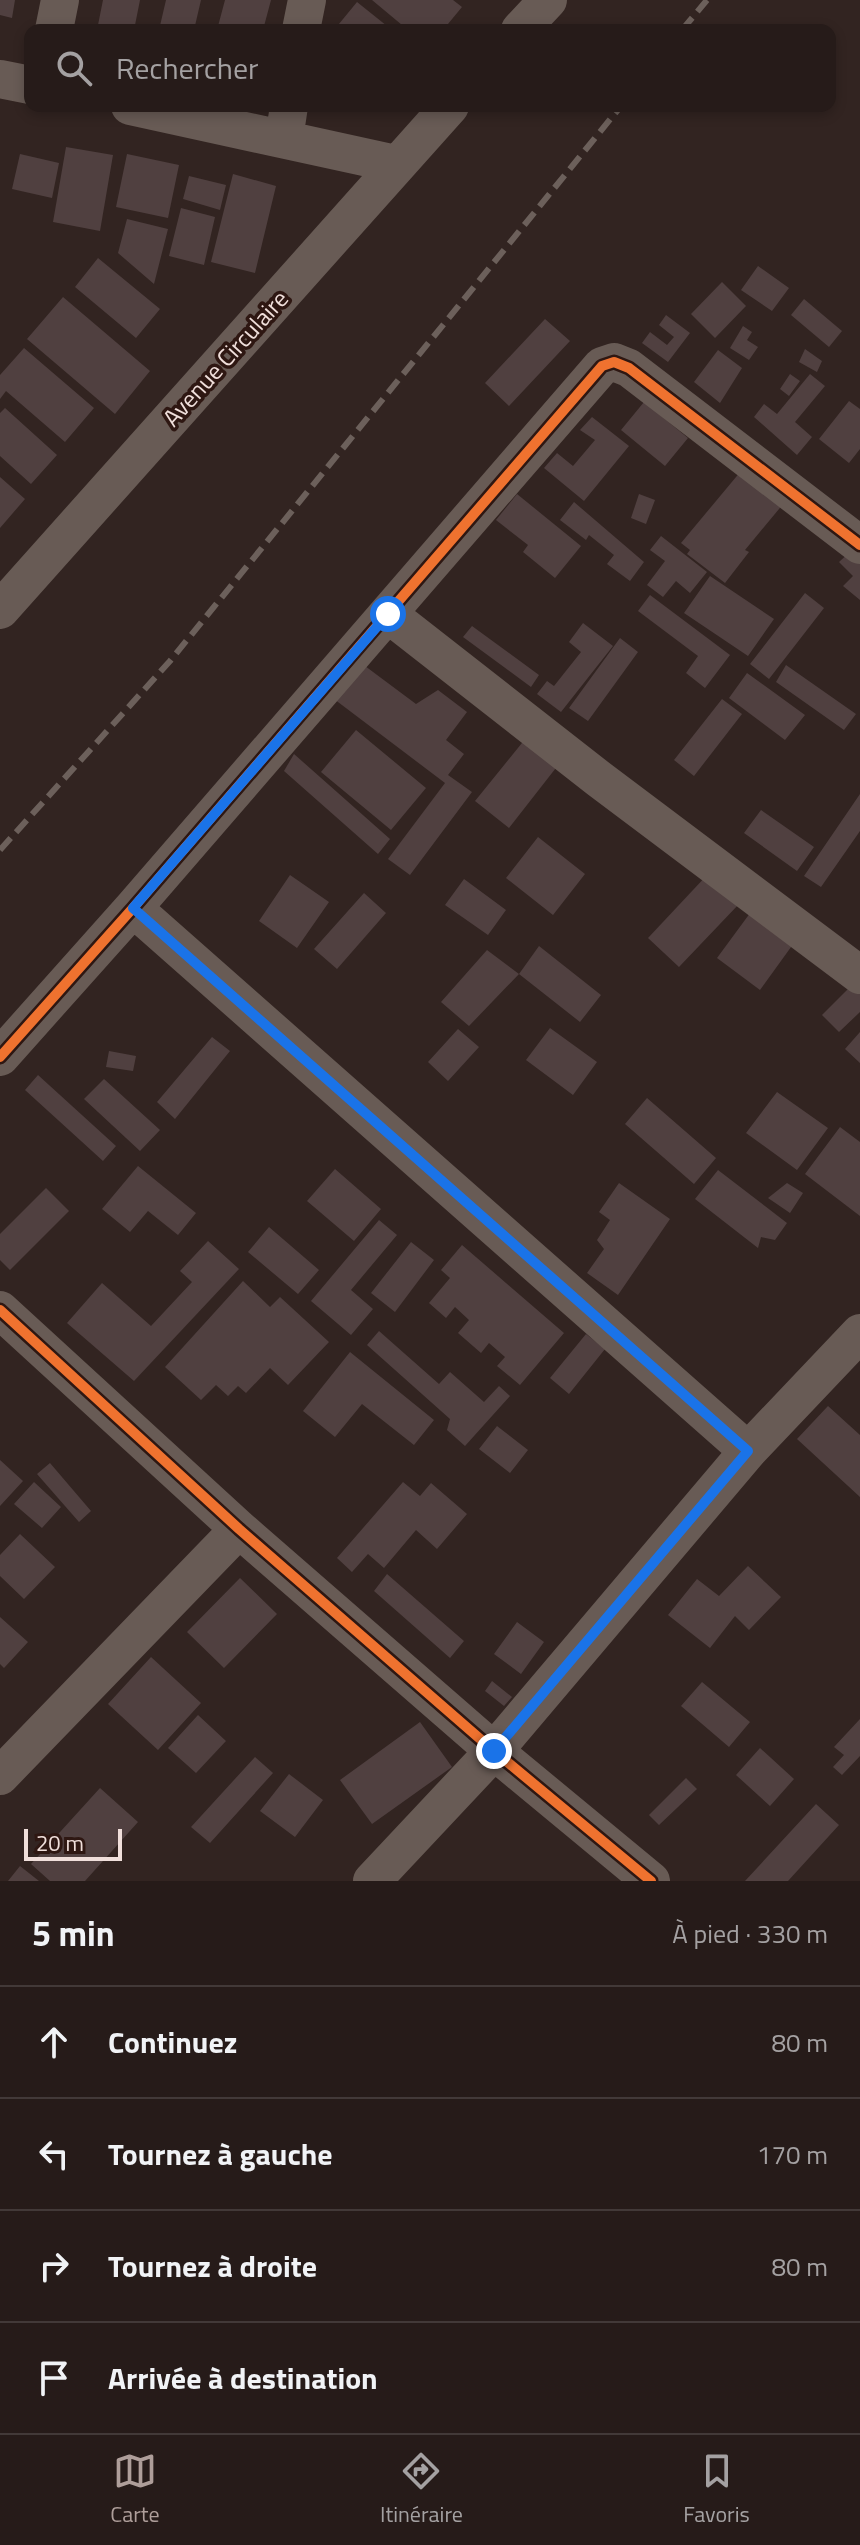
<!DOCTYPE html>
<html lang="fr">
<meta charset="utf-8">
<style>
:root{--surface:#261b19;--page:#322826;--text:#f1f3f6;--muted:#a4a1a2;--line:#423938;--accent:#ae9e9a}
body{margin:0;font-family:"Titillium Web",sans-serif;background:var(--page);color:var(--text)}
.scale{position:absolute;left:24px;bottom:20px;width:98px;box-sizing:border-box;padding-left:8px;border:4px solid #f0dfdb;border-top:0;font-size:22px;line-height:28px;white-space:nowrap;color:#f0dfdb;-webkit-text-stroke:6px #2e1712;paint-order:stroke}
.stop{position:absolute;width:24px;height:24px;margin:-18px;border:6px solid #1a73e8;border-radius:50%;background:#fff}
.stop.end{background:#1a73e8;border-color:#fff;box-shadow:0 2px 8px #0008}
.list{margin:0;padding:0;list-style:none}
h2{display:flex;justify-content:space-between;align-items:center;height:104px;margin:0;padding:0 32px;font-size:34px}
h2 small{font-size:26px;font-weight:400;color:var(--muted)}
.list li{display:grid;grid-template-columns:52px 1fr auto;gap:24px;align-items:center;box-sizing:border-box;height:112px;padding:0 32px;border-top:2px solid var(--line)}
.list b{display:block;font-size:30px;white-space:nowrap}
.list em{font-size:26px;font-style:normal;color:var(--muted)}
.icon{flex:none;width:44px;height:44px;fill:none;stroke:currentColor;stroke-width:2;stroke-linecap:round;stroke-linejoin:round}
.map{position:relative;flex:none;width:860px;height:1881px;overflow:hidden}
.search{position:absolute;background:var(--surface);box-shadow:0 4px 12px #0003;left:24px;right:24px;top:24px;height:88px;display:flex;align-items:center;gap:20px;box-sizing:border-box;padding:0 28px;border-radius:16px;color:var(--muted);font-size:30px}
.sheet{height:552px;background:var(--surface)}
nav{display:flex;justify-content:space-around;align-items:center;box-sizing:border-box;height:112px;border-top:2px solid var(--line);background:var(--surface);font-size:22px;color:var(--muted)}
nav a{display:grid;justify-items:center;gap:4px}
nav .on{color:var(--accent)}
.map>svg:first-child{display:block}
.building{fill:#504040}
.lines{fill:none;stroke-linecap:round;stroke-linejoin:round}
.minor{stroke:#685b55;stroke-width:38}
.rail{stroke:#6c605b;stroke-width:6;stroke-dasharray:16 8;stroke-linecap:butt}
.cycleway-casing{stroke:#2e1712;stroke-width:15}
.cycleway{stroke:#ef722f;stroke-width:10}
.route{stroke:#1a73e8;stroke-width:10}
.labels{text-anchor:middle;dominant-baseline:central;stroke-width:7;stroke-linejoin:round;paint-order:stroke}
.street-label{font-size:24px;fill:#f0dfdb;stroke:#2e1712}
</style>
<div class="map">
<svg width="860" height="1881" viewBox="0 0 860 1881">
<rect width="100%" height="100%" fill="#322421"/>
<path class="building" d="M0 0H15L12 18 0 15Z
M103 0H140L134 30H97Z
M166 0H201L194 30H159Z
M225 0H271L263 30H217Z
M372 0H453L462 7 443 30H408Z
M357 2 392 30H334Z
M66 147 113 155 100 231 53 222Z
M20 154 59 163 52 198 12 189Z
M127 154 179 165 168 218 116 207Z
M233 174 276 186 255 273 211 262Z
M189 176 226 185 220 210 183 199Z
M181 208 215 217 204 265 169 256Z
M127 219 168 229 154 284 118 253Z
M98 258 160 309 136 338 75 287Z
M758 266 789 288 772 311 741 290Z
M722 282 746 306 715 338 691 314Z
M63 297 150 371 115 414 27 339Z
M804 299 842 331 829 347 791 315Z
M666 315 690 333 668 362 642 343 650 332 667 345 674 337 659 325Z
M545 319 570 341 509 406 485 383Z
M743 326 752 332 747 340 758 347 749 360 730 348Z
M24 348 94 408 65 442 6 391 0 399V375Z
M805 349 822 361 817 372 799 362Z
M718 350 742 368 720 403 694 382Z
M790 374 800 381 789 396 780 389Z
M810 374 825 386 795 422 812 437 797 455 754 417 764 404 777 414Z
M849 401 860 409V449L849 463 819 439Z
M644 402 688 438 665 466 621 430Z
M5 408 57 455 31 484 0 456V413Z
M592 417 629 446 584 501 544 468 557 453 573 466 595 440 580 430Z
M741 471 784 503 745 550 749 552 725 583 687 554 690 550 681 543Z
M0 477 25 499 0 528Z
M517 494 581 546 555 578 523 552 528 545 496 520Z
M639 494 655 500 646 524 631 518Z
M574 502 644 562 630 581 607 564 614 555 589 535 586 540 560 520Z
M661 536 707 572 690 593 676 581 663 597 647 585 665 561 650 550Z
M851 551 860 559V600L843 586 853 576 839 562Z
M710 576 774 619 748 656 684 613Z
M805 593 824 608 769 679 750 664Z
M650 595 730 655 705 688 686 673 698 656 638 611Z
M583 623 613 646 561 712 537 694 547 681 554 686 581 652 569 642Z
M472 626 539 675 531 687 463 637Z
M620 638 638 652 588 721 569 708Z
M361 663 416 704 438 690 467 712 446 740 464 754 448 775 472 792 410 875 388 859 445 783 334 699Z
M786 665 856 714 844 730 776 682Z
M747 673 805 715 785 740 729 698Z
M722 699 742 714 694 776 674 760Z
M356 730 426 788 391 830 321 772Z
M526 738 559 764 509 828 475 801Z
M294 754 390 839 378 854 284 771Z
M860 794V831L821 887 804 876Z
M761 810 814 847 797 871 744 833Z
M538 837 585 874 553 915 506 878Z
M708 874 739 904 679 967 648 938Z
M290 875 329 902 297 948 259 921Z
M464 879 506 910 488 935 445 905Z
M364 893 386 913 337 969 314 949Z
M756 905 799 936 760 990 717 958Z
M539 946 601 995 580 1022 519 974Z
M487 950 519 974 469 1026 441 1002Z
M856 981 860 985V1012L839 1032 822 1015Z
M550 1028 597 1062 573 1095 526 1060Z
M458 1029 479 1047 448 1081 428 1062Z
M860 1032V1063L845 1049Z
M212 1037 230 1051 175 1119 157 1102Z
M109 1051 136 1056 133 1071 106 1067Z
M38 1075 116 1146 103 1161 25 1090Z
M104 1079 160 1130 140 1151 84 1099Z
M777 1092 828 1128 797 1170 746 1133Z
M647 1098 716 1158 694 1184 625 1124Z
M840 1127 860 1142V1216L805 1174Z
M138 1166 196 1213 178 1235 148 1211 130 1232 102 1209Z
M335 1169 381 1209 354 1241 307 1201Z
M718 1170 787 1223 775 1240 761 1237 758 1248 695 1199Z
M619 1183 670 1219 618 1295 587 1273 604 1249 597 1240 610 1220 599 1212Z
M787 1183 803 1193 790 1213 768 1198Z
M46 1188 69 1211 10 1270 0 1260V1234Z
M379 1220 397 1235 351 1290 373 1309 351 1335 311 1301Z
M269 1227 319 1270 298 1294 248 1252Z
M208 1241 239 1269 134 1381 67 1323 102 1283 151 1326 192 1282 180 1271Z
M411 1242 434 1260 395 1312 371 1293Z
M462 1245 564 1333 520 1385 497 1366 505 1357 489 1343 481 1353 458 1333 469 1320 455 1307 446 1318 429 1303 450 1278 441 1270Z
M243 1281 270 1307 280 1297 329 1342 288 1385 270 1368 246 1393 238 1386 228 1396 216 1385 201 1400 165 1367Z
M379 1331 439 1384 450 1372 484 1402 499 1386 510 1396 465 1446 447 1430 450 1419 367 1345Z
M586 1334 605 1349 569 1394 550 1378Z
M350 1352 434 1420 414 1445 362 1404 335 1437 303 1411Z
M828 1406 860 1435V1497L797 1439Z
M497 1426 528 1450 510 1473 479 1449Z
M0 1460 23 1481 0 1506Z
M50 1463 91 1511 79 1522 37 1474Z
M34 1482 61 1507 42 1528 14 1504Z
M403 1482 420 1496 431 1483 467 1514 437 1549 416 1530 384 1568 368 1554 352 1572 337 1558Z
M20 1534 55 1567 24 1599 0 1576V1555Z
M748 1566 781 1597 749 1630 735 1616 710 1648 668 1615 697 1579 719 1596Z
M387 1574 464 1641 450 1658 374 1591Z
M240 1578 277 1614 224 1668 187 1632Z
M0 1617 28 1642 4 1668 0 1664Z
M517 1622 544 1642 521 1674 494 1654Z
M151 1657 201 1703 158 1750 108 1704Z
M492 1681 512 1697 504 1706 485 1691Z
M702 1682 750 1722 729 1747 681 1706Z
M198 1715 226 1741 196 1773 168 1748Z
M860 1719V1756L842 1775 833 1767 844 1755 834 1747Z
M420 1722 452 1767 372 1824 340 1780Z
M760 1748 794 1779 770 1806 736 1775Z
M255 1757 273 1773 210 1843 191 1827Z
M289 1774 323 1800 295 1837 260 1811Z
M686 1778 697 1789 659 1825 649 1815Z
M100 1788 138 1822 85 1881H50L31 1864Z
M816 1804 839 1825 788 1881H745Z
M20 1866 39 1881H8Z"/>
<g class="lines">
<path class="minor" d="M54 30 60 0
M301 30 307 0
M520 30 548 0
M0 79 30 85
M130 106 396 164
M284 139 289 106
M0 610 450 106
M388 614 599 779 860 975
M133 908 748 1451
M0 1057 133 908 602 366 614 362 629 368 860 545
M0 1310 239 1529 494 1751 651 1881
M0 1776 239 1529
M372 1881 494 1751 748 1451 860 1333"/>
<path class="rail" d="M682 30 707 0
M0 850 170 661 621 106"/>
<defs>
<path id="cycleway" d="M0 1057 133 908 602 366 614 362 629 368 860 545
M0 1310 239 1529 494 1751 651 1881"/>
</defs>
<use href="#cycleway" class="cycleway-casing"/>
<use href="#cycleway" class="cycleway"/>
</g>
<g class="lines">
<path class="route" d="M388 614 133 908 748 1451 494 1751"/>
</g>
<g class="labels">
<g class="street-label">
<text transform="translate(225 358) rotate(-48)">Avenue Circulaire</text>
</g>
</g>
</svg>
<div class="scale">20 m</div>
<div class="stop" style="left:388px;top:614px"></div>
<div class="stop end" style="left:494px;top:1751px"></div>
<div class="search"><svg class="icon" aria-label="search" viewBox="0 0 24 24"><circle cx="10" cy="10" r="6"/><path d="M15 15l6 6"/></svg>Rechercher</div>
</div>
<section class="sheet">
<h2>5 min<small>À pied · 330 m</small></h2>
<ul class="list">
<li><svg class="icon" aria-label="ahead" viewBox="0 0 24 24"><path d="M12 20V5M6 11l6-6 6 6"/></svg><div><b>Continuez</b></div><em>80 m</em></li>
<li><svg class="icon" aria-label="left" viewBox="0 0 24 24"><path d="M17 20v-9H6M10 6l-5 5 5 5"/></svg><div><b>Tournez à gauche</b></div><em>170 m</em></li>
<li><svg class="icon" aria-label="right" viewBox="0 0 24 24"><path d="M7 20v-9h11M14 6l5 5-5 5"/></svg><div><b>Tournez à droite</b></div><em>80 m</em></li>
<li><svg class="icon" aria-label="arrive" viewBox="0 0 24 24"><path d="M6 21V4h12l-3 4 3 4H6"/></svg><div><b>Arrivée à destination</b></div></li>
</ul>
</section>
<nav>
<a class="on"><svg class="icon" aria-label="map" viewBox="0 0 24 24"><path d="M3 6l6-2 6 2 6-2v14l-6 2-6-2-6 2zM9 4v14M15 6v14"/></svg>Carte</a>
<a><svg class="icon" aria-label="directions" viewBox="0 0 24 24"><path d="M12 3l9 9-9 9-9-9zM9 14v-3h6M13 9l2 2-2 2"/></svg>Itinéraire</a>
<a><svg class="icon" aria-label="saved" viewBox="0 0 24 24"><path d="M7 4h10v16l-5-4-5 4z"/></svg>Favoris</a>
</nav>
